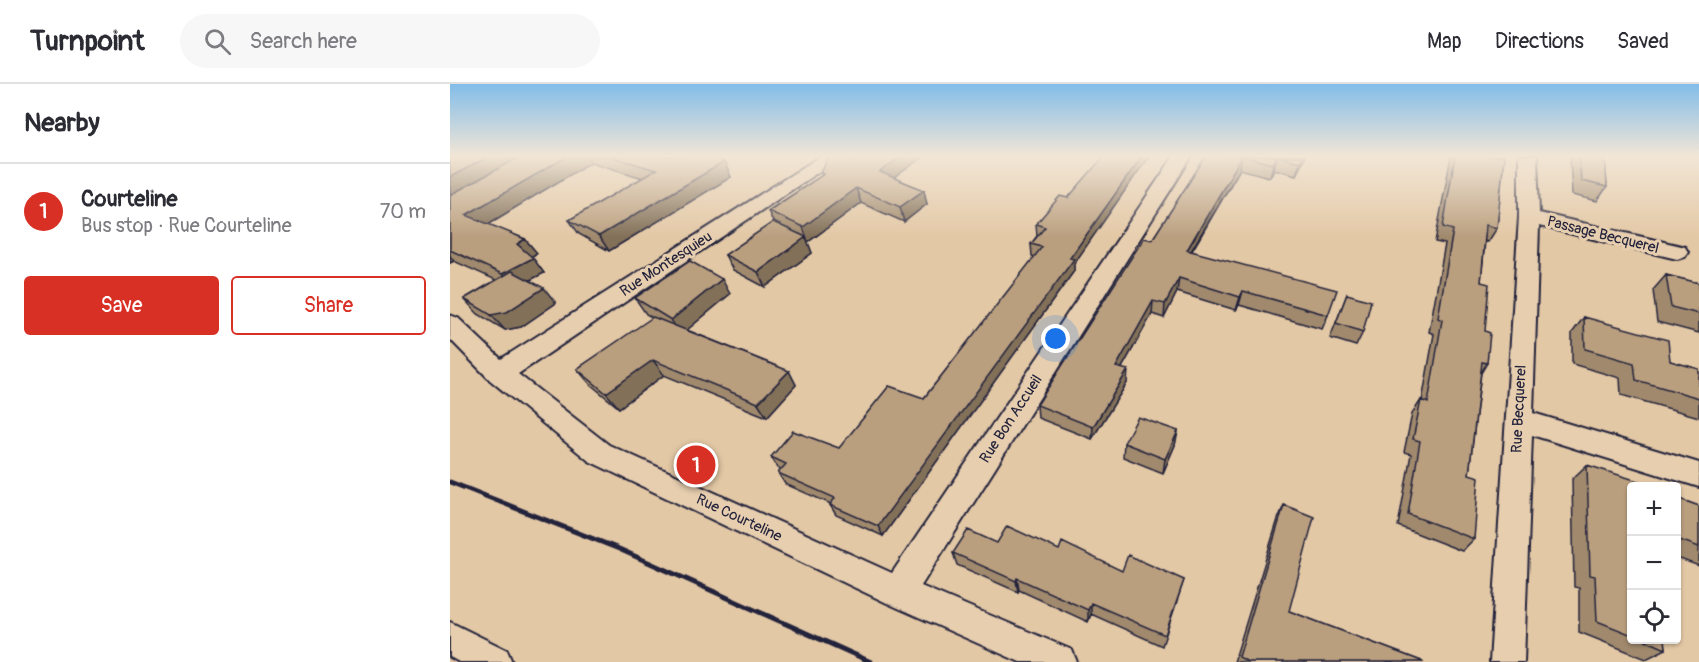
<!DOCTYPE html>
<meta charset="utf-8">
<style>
:root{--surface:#fff;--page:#f7f7f7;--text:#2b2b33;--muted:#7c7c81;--line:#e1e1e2;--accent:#d93025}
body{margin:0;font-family:Pangolin,sans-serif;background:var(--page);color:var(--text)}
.controls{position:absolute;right:18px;bottom:18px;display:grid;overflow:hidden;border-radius:6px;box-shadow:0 2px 4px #0004}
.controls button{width:54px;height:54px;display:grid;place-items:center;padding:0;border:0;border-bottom:2px solid var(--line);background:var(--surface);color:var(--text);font:30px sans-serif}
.you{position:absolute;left:606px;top:255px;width:21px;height:21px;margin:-15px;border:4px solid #fff;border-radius:50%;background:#1a73e8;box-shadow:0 0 0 9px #1a73e833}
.badge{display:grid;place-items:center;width:39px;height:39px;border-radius:50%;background:var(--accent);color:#fff;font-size:20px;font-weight:700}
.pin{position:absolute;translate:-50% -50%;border:3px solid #fff;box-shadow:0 2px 6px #0006}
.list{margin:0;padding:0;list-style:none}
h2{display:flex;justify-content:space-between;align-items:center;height:78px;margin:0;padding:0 24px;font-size:26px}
h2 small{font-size:20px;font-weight:400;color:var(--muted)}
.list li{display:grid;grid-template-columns:39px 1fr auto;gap:18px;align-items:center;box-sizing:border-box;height:96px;padding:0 24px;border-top:2px solid var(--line)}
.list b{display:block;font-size:22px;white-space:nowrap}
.list p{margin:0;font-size:20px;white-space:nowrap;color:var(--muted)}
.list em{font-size:20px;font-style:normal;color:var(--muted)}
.actions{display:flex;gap:12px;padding:18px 24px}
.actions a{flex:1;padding:14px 0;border:2px solid var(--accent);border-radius:6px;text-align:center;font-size:21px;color:var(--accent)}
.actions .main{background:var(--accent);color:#fff}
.icon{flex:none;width:33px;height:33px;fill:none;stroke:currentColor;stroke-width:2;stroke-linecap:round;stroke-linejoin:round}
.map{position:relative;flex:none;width:1249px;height:578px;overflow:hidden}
header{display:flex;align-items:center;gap:36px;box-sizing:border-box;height:84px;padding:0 30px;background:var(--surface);border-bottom:2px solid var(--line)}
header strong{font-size:28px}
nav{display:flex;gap:33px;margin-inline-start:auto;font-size:21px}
.search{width:420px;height:54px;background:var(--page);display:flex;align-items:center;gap:15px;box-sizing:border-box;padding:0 21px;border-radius:33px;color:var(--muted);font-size:22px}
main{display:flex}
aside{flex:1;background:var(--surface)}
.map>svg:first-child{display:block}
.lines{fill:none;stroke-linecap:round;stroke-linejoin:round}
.street-casing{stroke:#22223b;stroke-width:4}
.street{fill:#e7ceaf;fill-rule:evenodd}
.rail{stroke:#22223b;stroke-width:5}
.wall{fill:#a0896d;stroke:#22223b;stroke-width:1.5}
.shaded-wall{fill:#826f59;stroke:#22223b;stroke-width:1.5}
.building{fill:#ba9f7f;stroke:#22223b;stroke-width:1.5}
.labels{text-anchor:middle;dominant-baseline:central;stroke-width:6;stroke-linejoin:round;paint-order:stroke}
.street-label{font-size:15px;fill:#22223b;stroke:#e7ceaf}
</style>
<header>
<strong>Turnpoint</strong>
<div class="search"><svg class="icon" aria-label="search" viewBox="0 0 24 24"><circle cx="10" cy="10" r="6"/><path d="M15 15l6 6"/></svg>Search here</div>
<nav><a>Map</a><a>Directions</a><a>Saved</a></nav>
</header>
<main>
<aside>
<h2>Nearby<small></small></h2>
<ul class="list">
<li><span class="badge">1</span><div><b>Courteline</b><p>Bus stop · Rue Courteline</p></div><em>70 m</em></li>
</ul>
<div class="actions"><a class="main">Save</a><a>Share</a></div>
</aside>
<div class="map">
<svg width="1249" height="578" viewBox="0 0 1249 578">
<rect width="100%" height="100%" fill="#e3c8a5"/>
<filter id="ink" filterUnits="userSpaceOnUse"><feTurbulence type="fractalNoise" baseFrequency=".0167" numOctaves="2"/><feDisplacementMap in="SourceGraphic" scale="12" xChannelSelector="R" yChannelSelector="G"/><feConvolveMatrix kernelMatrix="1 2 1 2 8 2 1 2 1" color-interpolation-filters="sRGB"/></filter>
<g filter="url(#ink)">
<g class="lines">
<defs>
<path id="street" d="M371 72H392L68 290 159 361 442 489 724 72H742L471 502 622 566 627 578H570L437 519 139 377 40 296 0 255V231L8 234 51 275Z
M1069 72H1087L1089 129 1227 161 1235 163 1238 168 1235 173 1227 175 1089 142 1083 329 1249 379V403L1082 351 1074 578H1040L1069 133Z
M0 538 57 566 62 578H9L0 573Z"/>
</defs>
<use href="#street" class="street-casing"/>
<use href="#street" class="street"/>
<path class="rail" d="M0 398 169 465 421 578"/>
</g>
<path class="wall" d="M0 72H259L274 78 281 93 159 167 129 150 119 136 193 94 141 78 38 140 75 155 87 169 81 173 94 189 80 196 106 219 71 243 55 246 28 230 14 215 46 196 4 177 0 179Z
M756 72H855L846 91 824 85 820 93 790 85 742 167 878 231 872 245 789 221 786 226 727 208 714 234 702 230 672 284 677 299 642 355 588 334 587 321 702 156Z
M1001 72H1054L1047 144 1038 158 1035 157 1031 198 1037 279 1031 289 1019 390 1024 455 1012 467 948 442 961 370 954 368 962 330 971 316 972 317 984 250 979 248 995 160 985 158Z
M1120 72H1155L1157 103 1147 117 1122 111Z
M371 89 445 94 477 120 454 138 411 119 358 158 357 157 362 169 315 203 283 186 275 171 323 138 318 127 372 92Z
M618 114 624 187 433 452 386 431 380 421 381 420 335 400 328 389 331 386 328 384 321 373 389 364 474 314 585 173 582 172 581 160 587 152 586 140Z
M1216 191 1249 199V249L1207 238 1203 206Z
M280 210 237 246 339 287 346 301 317 333 214 291 169 324 140 300 127 285 203 234 196 230 185 214Z
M897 210 913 248 906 262 880 254Z
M1134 233 1220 277 1249 285V333L1171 311 1170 294 1122 280V249Z
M728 347 725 361 713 389 673 373 674 359Z
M1137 381 1182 402V555H1215L1216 565 1196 575 1129 548V504L1124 503 1122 395Z
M1227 414 1249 422V482L1227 474Z
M834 421 839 527 974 578H784L828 435Z
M547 459 609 466 672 487 734 496 712 562 641 530 638 538 569 506 568 508 507 481 503 469Z"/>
<path class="shaded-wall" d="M40 72H76L0 114V93Z
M118 72H137L141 78 28 146 16 131Z
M452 72H474L433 102 430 88Z
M692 72H699L624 180V187L433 452 428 442Z
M792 72 790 85 734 179 737 166Z
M827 72 824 85 820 93 823 80Z
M853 72H855L846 91 850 78Z
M274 78 281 93 159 167 149 152Z
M406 104 411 119 358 158 353 143Z
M474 106 477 120 454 138 450 123Z
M356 153 362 169 315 203 308 188Z
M75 155 87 169 79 174 67 160Z
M0 172 4 177 0 179Z
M83 174 94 189 64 204 52 190Z
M729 194 727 208 714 234 715 220Z
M272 195 280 210 231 251 221 236Z
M94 204 106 219 71 243 55 246 41 231Z
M793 207 789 221 786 226 790 213Z
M703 217 702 230 665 296 666 283Z
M203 276 214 291 169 324 156 309Z
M678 286 677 299 642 355 643 343Z
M339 287 346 301 317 333 308 319Z
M728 347 725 361 713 389 715 375Z
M567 494 569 506 568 508 566 497Z
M641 519V530L638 538V526Z"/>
<path class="building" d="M0 72H40L0 93Z
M72 72H118L16 131 75 155 67 160 83 174 52 190 0 166V111Z
M159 72H259L274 78 149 152 119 136 206 86Z
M379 72H390L401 76 407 72H452L430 88 474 106 450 123 406 104 353 143 318 127 374 90 371 89Z
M654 72H692L620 174 624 175 428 442 380 421 385 414 328 389 336 380 321 373 343 347 389 364 439 302 474 314 592 163 581 160 595 143 586 140 610 112 618 114Z
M756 72H853L850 78 827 72 823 80 792 72 737 166 887 206 878 231 793 207 790 213 729 194 715 220 703 217 666 283 678 286 643 343 587 321 694 154 702 156Z
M1005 72H1054L1047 144 1036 141 1031 198 1039 200 1035 247 1040 249 1037 279 1032 278 1019 390 1029 393 1024 455 958 430 970 357 963 355 971 316 978 319 992 236 988 234 1003 146 993 143Z
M1129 72H1155L1157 103 1131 97Z
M323 138 356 153 308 188 275 171Z
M240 177 272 195 221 236 185 214Z
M62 187 94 204 57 228 41 231 14 215Z
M1216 191 1249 199V230L1221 223Z
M897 210 921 217 913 248 886 239Z
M203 233 339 287 308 319 203 276 156 309 127 285Z
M1134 233 1218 256 1220 277 1249 285V314L1186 296 1184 279 1135 265Z
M688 333 728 347 715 375 674 359Z
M1137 381 1204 402H1182V551L1147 537 1145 492 1140 491Z
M1227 414 1249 422V463L1227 455Z
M834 421 864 433 839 527 974 578H798L789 573Z
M557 442 609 466 612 458 672 487 678 471 734 496 715 551 641 519 638 526 567 494 566 497 503 469 518 446 547 459Z
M1193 555H1215L1216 565Z"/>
</g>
<linearGradient id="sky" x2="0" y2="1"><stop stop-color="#82bde9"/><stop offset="0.47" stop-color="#f2e6d6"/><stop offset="1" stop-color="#f2e6d6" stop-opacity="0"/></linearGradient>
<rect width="1249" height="153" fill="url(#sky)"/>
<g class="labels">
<g class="street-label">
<text transform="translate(1153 151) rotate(14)">Passage Becquerel</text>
<text transform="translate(216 180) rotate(-33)">Rue Montesquieu</text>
<text transform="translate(1069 325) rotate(-87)">Rue Becquerel</text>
<text transform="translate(561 335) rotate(-57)">Rue Bon Accueil</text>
<text transform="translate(289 434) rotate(25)">Rue Courteline</text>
</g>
</g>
</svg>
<div class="controls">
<button>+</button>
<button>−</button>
<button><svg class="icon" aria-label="locate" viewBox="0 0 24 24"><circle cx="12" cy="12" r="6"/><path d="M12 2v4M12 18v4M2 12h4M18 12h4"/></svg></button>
</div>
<div class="you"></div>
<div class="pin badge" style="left:246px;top:381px">1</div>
</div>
</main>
